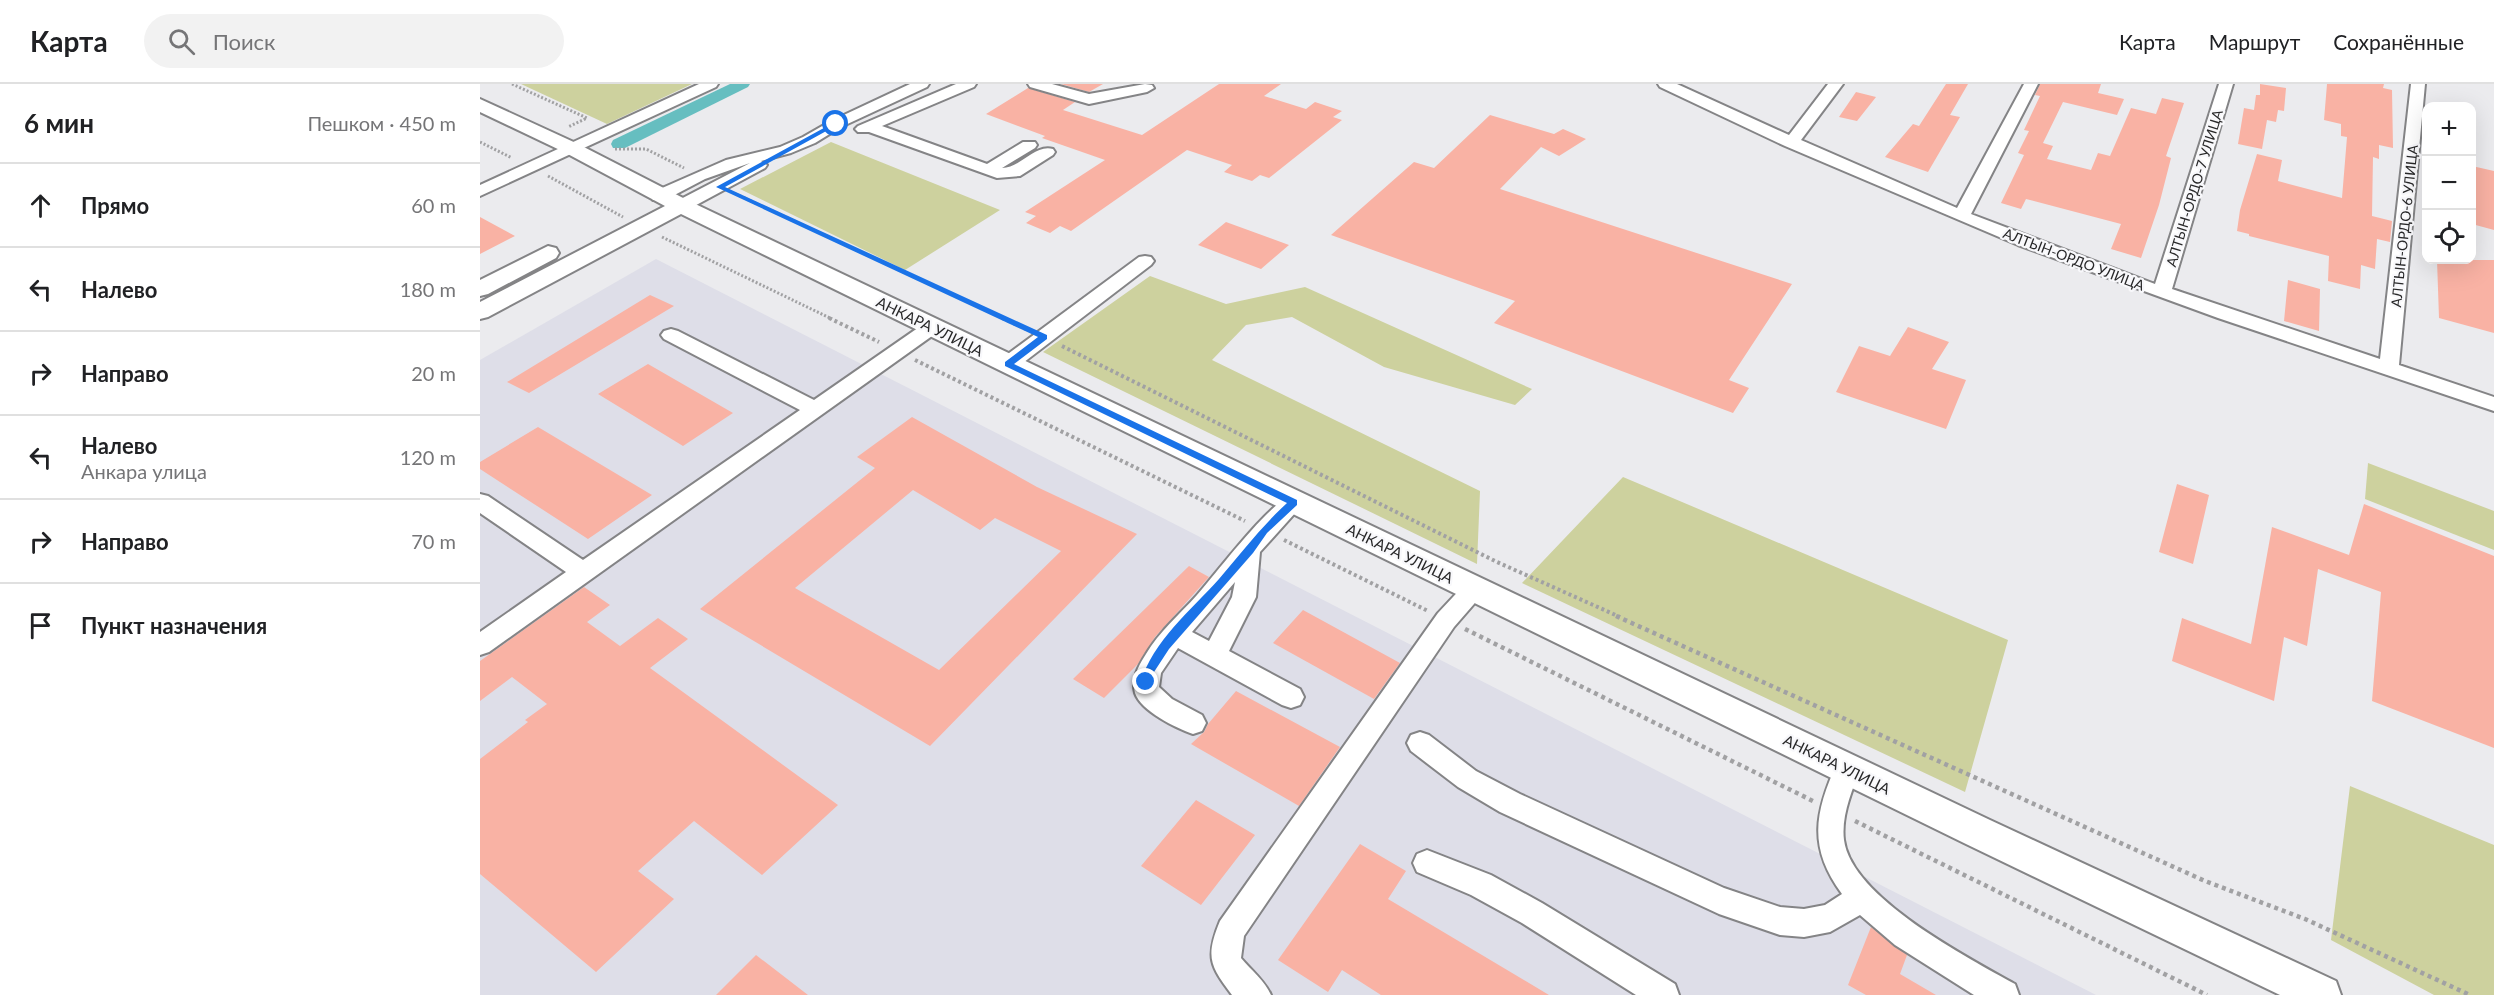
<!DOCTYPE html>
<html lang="ru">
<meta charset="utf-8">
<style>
:root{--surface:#fff;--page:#f2f2f2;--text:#202124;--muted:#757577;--line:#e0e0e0}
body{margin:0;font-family:Lato,sans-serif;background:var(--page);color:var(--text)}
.controls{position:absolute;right:18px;top:18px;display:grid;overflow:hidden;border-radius:12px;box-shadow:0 6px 24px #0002}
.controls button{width:54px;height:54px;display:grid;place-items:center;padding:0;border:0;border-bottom:2px solid var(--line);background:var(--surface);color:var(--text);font:30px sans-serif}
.stop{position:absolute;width:18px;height:18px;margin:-14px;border:4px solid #1a73e8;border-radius:50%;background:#fff}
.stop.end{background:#1a73e8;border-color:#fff;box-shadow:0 2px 6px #0008}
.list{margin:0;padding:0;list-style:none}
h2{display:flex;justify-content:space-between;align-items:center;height:78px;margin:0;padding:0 24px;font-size:26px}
h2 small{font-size:20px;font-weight:400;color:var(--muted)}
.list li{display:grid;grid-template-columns:39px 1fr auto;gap:18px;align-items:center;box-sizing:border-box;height:84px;padding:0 24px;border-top:2px solid var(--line)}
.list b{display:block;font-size:22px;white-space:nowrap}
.list p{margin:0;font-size:20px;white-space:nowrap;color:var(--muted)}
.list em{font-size:20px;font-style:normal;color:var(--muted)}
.icon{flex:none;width:33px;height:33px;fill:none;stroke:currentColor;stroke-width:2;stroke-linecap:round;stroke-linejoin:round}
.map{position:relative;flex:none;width:2014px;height:911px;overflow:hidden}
header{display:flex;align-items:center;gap:36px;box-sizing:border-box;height:84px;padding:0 30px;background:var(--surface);border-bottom:2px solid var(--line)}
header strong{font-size:28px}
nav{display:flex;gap:33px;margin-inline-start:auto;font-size:21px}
.search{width:420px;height:54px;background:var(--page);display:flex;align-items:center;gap:15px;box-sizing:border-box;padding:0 21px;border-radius:33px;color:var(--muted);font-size:22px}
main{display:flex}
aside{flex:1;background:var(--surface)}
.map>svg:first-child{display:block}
.built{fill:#dedee8}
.green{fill:#cdd19e}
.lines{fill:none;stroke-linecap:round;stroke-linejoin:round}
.canal{fill:#66bec0;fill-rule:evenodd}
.building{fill:#f9b2a4;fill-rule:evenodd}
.minor-casing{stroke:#848486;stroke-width:4}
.major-casing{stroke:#848486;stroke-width:4}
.path-far2{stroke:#a1a1a3;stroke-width:3;stroke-dasharray:2 2;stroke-linecap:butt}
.path-far1{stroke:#a1a1a3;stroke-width:4;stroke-dasharray:3 3;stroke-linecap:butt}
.path{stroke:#a1a1a3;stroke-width:4.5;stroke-dasharray:4 4;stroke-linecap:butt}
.minor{fill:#fff;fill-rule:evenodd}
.major{fill:#fff;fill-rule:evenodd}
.route{fill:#1a73e8}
.labels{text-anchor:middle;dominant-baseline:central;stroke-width:4.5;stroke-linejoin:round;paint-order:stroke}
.far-street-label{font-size:14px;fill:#282829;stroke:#f8f8fb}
.street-label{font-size:15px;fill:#282829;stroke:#f8f8fb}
</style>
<header>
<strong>Карта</strong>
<div class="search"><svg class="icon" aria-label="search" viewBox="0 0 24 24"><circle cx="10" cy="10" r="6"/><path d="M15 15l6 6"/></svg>Поиск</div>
<nav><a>Карта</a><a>Маршрут</a><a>Сохранённые</a></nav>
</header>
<main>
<aside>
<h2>6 мин<small>Пешком · 450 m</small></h2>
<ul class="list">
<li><svg class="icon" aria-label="ahead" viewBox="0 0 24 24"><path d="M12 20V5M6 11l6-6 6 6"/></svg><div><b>Прямо</b></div><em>60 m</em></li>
<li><svg class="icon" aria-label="left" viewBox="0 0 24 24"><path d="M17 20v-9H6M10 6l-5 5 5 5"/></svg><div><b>Налево</b></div><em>180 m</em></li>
<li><svg class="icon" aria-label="right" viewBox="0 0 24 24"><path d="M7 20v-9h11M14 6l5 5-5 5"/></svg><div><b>Направо</b></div><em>20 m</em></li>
<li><svg class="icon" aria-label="left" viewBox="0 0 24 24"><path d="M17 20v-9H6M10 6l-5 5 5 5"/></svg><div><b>Налево</b><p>Анкара улица</p></div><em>120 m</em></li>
<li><svg class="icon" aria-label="right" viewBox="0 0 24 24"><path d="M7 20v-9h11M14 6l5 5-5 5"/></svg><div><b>Направо</b></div><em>70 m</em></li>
<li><svg class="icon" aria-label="arrive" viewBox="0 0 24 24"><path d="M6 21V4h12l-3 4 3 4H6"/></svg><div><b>Пункт назначения</b></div></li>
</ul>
</aside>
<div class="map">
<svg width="2014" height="911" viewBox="0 0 2014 911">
<rect width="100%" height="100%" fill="#ebebee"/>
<path class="built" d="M176 175 1616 911H0V276Z"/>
<path class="green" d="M41 0H212L127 40Z
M351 58 520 126 425 186 260 105Z
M670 192 746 220 825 203 1052 305 1035 321 904 283 812 233 766 241 732 276 1000 407 997 480 563 268Z
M1888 379 2014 427V466L1885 415Z
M1143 393 1528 556 1485 708 1042 499Z
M1870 702 2014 761V911H1954L1851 856Z"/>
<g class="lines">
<path class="canal" d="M250 0H270L268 3 145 64H133L131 60 133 56Z"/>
</g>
<path class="building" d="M581 0H623L609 8Z
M739 0H801L784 12 826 25 835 18 862 27 853 33 862 36 789 94 780 91 772 97 744 88 752 81 707 66 591 147 580 142 570 149 546 139 556 132 545 128 625 76 562 54 565 52 506 30 548 4 595 18 583 26 662 51Z
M1466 0H1488L1470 31 1480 33 1448 88 1405 73 1433 40 1439 42Z
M1560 0H1621L1618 9 1644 15 1637 31 1583 18 1563 59 1573 62 1567 75 1611 86 1618 69 1630 72 1651 24 1676 30 1682 14 1704 19 1686 72 1691 74 1679 121 1661 174 1631 165 1641 140 1546 115 1541 125 1521 119 1544 71 1538 69 1549 47 1544 46 1560 12 1555 11Z
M1780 0 1806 4 1804 27 1798 26 1796 38 1787 36 1782 65 1758 60 1764 24 1774 26 1776 11H1780Z
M1847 0H1904L1903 4 1912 6 1913 64 1899 61V75L1893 73 1892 132 1912 137 1910 158 1897 155 1895 185 1881 181 1880 205 1848 197 1849 172 1769 152V150L1757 147 1760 126 1777 70 1802 76 1798 97 1862 114 1867 53 1861 52V40L1844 36Z
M1376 8 1396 13 1377 37 1359 33Z
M1010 31 1074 50 1083 45 1106 55 1079 72 1061 63 1020 105 1312 200 1249 296 1269 304 1253 329 1014 239 1035 217 851 151 934 78 954 84Z
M1992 82 2014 87V146L1992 140Z
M0 133 35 152 0 170Z
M746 138 809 161 781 185 718 161Z
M1957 176H2014V249L1959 234Z
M1808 196 1840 205 1839 247 1804 237Z
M170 211 194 222 49 309 27 298Z
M1428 243 1469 258 1452 285 1486 296 1466 345 1356 308 1379 262 1410 272Z
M168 280 253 329 203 362 118 310Z
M432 333 557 403 657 450 450 662 220 525 395 384 377 373ZM433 406 500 446 515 434 581 467 459 586 315 504Z
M58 343 172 411 108 455 0 385V378Z
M1697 400 1729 411 1713 480 1679 468Z
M1884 420 2014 472V664L1892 617 1901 508 1838 485 1827 562 1804 553 1794 617 1692 577 1702 534 1771 560 1792 443 1869 471Z
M709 482 729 493 675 553 658 580 624 614 593 595Z
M104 503 130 521 107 538 140 562 178 534 208 555 170 584 358 721 282 791 214 737 158 787 194 815 116 888 0 790V675L48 638 45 636 67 620 32 593 0 617V577Z
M823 526 920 579 894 615 793 559Z
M756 607 860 663 819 722 711 660 724 648 728 640Z
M716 716 775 751 721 821 661 782Z
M880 760 926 787 908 815 1069 911H901L862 886 848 908 798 876Z
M1391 843 1427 871 1420 890 1456 911H1386L1368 901Z
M276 871 328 911H236Z"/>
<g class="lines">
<defs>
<path id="minor" d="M219 0H238L236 3 0 112V101Z
M430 0H449L447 3 361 43 335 59 311 69 281 77 287 81 285 84 207 126H195L193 122 195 118 270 79 225 95 185 116H173L171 112 173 108 246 76 300 63 323 53 351 37Z
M476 0H496L494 3 402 42 507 80 543 58H555L557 61 555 64 522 84C541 84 554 60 573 65L575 68 573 71 540 92 517 94 389 48H378L375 45 378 42Z
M548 0H572L609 10 665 0 672 1 674 4 667 8 609 20 550 3Z
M1178 0H1197L1309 51 1348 0H1363L1321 56 1477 124 1544 0H1558L1491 130 1675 200 1739 0H1753L1692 205 1900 275 1931 0H1945L1919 281 2014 313V327L1738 234 1538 161 1305 62 1180 3Z
M665 172 671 173 674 177 671 181 535 285 528 286 521 285 518 280 521 275 659 173Z
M452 237 459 239 461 243 459 247 9 568 0 571V548L86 488 0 429V410L8 412 103 476 320 326 184 255 181 251 184 247 191 245 198 247 334 316 445 239Z
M814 410 822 412 825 418 780 468 776 513 749 567 820 605 824 613 820 621 811 624 802 621 698 564 681 589 679 603 692 615 722 631 726 639 722 647 713 650C696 644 661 627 655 609 651 595 659 581 666 570 679 548 699 531 717 511 736 490 790 417 814 410ZM755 498 752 513 729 557 712 548Z
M995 496 1003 498 1007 505 974 543 764 852 761 874C771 886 785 897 791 911H752C730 882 725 873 740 837L958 529 987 498Z
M940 648 949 651 996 687 1040 710 1244 804 1300 823 1324 825 1345 821 1362 810C1327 763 1335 727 1358 677L1367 673 1376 677 1380 685C1372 707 1361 732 1364 756 1371 813 1488 874 1535 900L1539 911H1494L1415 861 1380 831 1350 848 1324 853 1300 851 1239 830 1020 728 978 703 931 667 927 659 931 651Z
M947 766 1011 791 1062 819 1195 900 1199 911H1156L1042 839 991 811 937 788 933 779 937 770Z"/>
<path id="major" d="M0 15 98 60 209 117 1510 736 1856 897 1861 911H1800L1486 760 201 130 8 233 0 235V218L185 122 84 68 0 28Z
M68 162 76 164 79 169 76 174 8 210 0 212V196Z"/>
</defs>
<use href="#minor" class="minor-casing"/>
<use href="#major" class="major-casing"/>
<path class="path-far2" d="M32 0 107 34 88 43
M0 58 32 74
M135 65H166L204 84
M68 92 143 133
M256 110 525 235
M182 153 352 235"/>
<path class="path-far1" d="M349 234 399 258
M522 234 546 245
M582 262 1017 478 1140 533
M435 276 765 437
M804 456 948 527"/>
<path class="path" d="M1136 532 1725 797 1825 835 1990 911
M985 545 1333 717
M1375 737 1727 911"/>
<use href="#minor" class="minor"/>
<use href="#major" class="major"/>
</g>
<path class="route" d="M353 39 359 40 245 103 567 251V255L534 280 817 416V421L787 449 773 469 689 565 674 588 670 601 666 603 661 598C672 558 712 525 739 495 761 469 782 442 807 419L525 282V278L558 253 236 103Z"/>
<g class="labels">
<g class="far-street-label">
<text transform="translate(1714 104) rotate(-73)">АЛТЫН-ОРДО-7 УЛИЦА</text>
<text transform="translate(1924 142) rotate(-84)">АЛТЫН-ОРДО-6 УЛИЦА</text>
<text transform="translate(1594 175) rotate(21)">АЛТЫН-ОРДО УЛИЦА</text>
</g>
<g class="street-label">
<text transform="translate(450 242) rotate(26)">АНКАРА УЛИЦА</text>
<text transform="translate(920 469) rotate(26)">АНКАРА УЛИЦА</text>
<text transform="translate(1357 680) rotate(26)">АНКАРА УЛИЦА</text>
</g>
</g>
</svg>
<div class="controls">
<button>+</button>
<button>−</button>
<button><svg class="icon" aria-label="locate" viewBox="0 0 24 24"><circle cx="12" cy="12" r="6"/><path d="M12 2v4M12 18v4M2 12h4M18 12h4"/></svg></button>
</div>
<div class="stop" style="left:356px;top:40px"></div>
<div class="stop end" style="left:666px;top:598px"></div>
</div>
</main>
